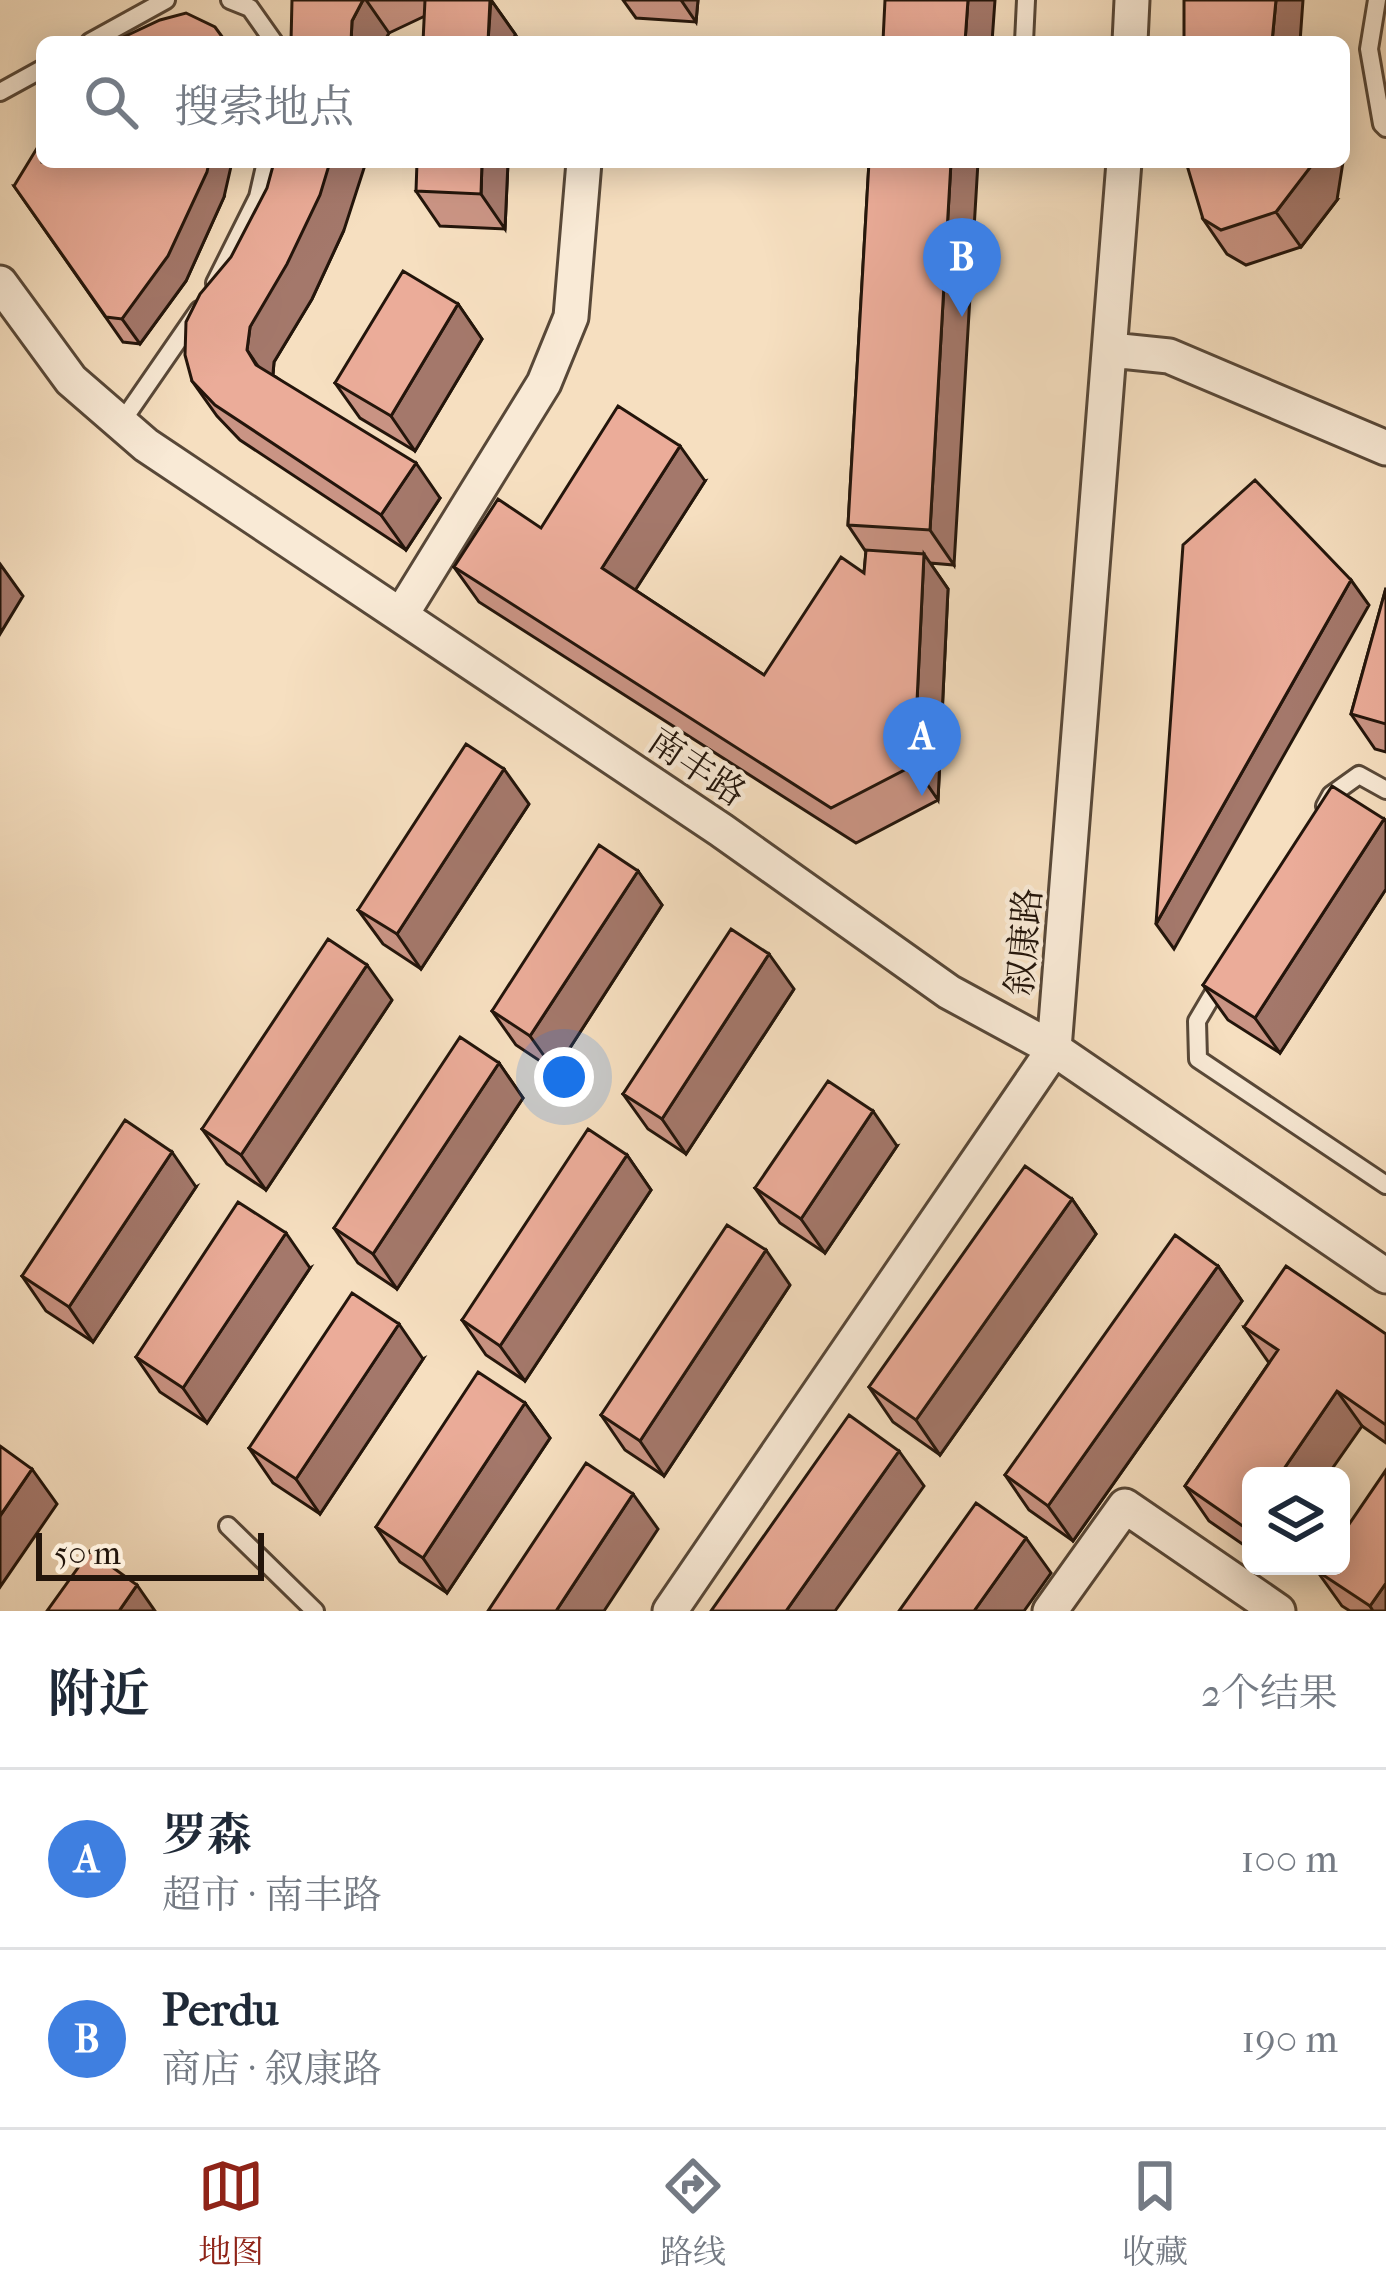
<!DOCTYPE html>
<html lang="zh">
<meta charset="utf-8">
<style>
:root{--surface:#fff;--page:#f6f6f7;--text:#1f2937;--muted:#747a83;--line:#e0e1e3;--accent:#8f2418}
body{margin:0;font-family:"IM FELL French Canon","Noto Serif SC",serif;background:var(--page);color:var(--text)}
.controls{position:absolute;right:36px;bottom:36px;display:grid;overflow:hidden;border-radius:18px;box-shadow:0 6px 30px #0003}
.controls button{width:108px;height:108px;display:grid;place-items:center;padding:0;border:0;border-bottom:3px solid var(--line);background:var(--surface);color:var(--text);font:60px sans-serif}
.scale{position:absolute;left:36px;bottom:30px;width:228px;box-sizing:border-box;padding-left:12px;border:6px solid #23150b;border-top:0;font-size:33px;line-height:42px;white-space:nowrap;color:#23150b;-webkit-text-stroke:9px #f9ead6;paint-order:stroke}
.you{position:absolute;left:564px;top:1077px;width:42px;height:42px;margin:-30px;border:9px solid #fff;border-radius:50%;background:#1a73e8;box-shadow:0 0 0 18px #1a73e833}
.badge{display:grid;place-items:center;width:78px;height:78px;border-radius:50%;background:var(--accent);color:#fff;font-size:39px;font-weight:700}
.pin{position:absolute;translate:-50% -99px;filter:drop-shadow(0 3px 6px #0008)}
.pin::after{content:'';position:absolute;top:63px;width:42px;height:36px;background:inherit;clip-path:polygon(0 0,100% 0,50% 100%)}
.list{margin:0;padding:0;list-style:none}
h2{display:flex;justify-content:space-between;align-items:center;height:156px;margin:0;padding:0 48px;font-size:51px}
h2 small{font-size:39px;font-weight:400;color:var(--muted)}
.list li{display:grid;grid-template-columns:78px 1fr auto;gap:36px;align-items:center;box-sizing:border-box;height:180px;padding:0 48px;border-top:3px solid var(--line)}
.list b{display:block;font-size:45px;white-space:nowrap}
.list p{margin:0;font-size:39px;white-space:nowrap;color:var(--muted)}
.list em{font-size:39px;font-style:normal;color:var(--muted)}
.icon{flex:none;width:66px;height:66px;fill:none;stroke:currentColor;stroke-width:2;stroke-linecap:round;stroke-linejoin:round}
.map{position:relative;flex:none;width:1386px;height:1611px;overflow:hidden}
.search{position:absolute;background:var(--surface);box-shadow:0 6px 30px #0003;left:36px;right:36px;top:36px;height:132px;display:flex;align-items:center;gap:30px;box-sizing:border-box;padding:0 42px;border-radius:18px;color:var(--muted);font-size:45px}
.sheet{height:516px;background:var(--surface)}
nav{display:flex;justify-content:space-around;align-items:center;box-sizing:border-box;height:168px;border-top:3px solid var(--line);background:var(--surface);font-size:33px;color:var(--muted)}
nav a{display:grid;justify-items:center;gap:6px}
nav .on{color:var(--accent)}
.map>svg:first-child{display:block}
.lines{fill:none;stroke-linecap:round;stroke-linejoin:round}
.lane-casing{stroke:#584838;stroke-width:22}
.street-casing{stroke:#584838;stroke-width:39}
.lane{stroke:#f9ead6;stroke-width:16}
.street{stroke:#f9ead6;stroke-width:33}
.wall{fill:#ca9484;stroke:#23150b;stroke-width:3}
.shaded-wall{fill:#a4786b;stroke:#23150b;stroke-width:3}
.building{fill:#ebac99;stroke:#23150b;stroke-width:3}
.labels{text-anchor:middle;dominant-baseline:central;stroke-width:9;stroke-linejoin:round;paint-order:stroke}
.street-label{font-size:36px;fill:#23150b;stroke:#f9ead6}
</style>
<div class="map">
<svg width="1386" height="1611" viewBox="0 0 1386 1611">
<rect width="100%" height="100%" fill="#f6dfc0"/>
<filter id="stains"><feTurbulence type="fractalNoise" baseFrequency=".00167" numOctaves="4"/><feColorMatrix values="0 0 0 0 .2 0 0 0 0 .09 0 0 0 0 .02 0 0 0 .5 -.17"/></filter>
<radialGradient id="worn" r=".72"><stop offset=".6" stop-color="#630" stop-opacity="0"/><stop offset="1" stop-color="#630" stop-opacity=".3"/></radialGradient>
<g class="lines">
<defs>
<path id="lane" d="M230 0 250 8 274 42
M1377 0 1369 49 1382 124 1386 128
M90 42 166 0
M1024 42 1026 0
M0 92 42 69
M215 283 258 197 266 162
M121 423 199 310
M1325 806 1331 795 1359 775 1386 790
M1223 977 1197 1021 1198 1059 1386 1185
M228 1526 315 1611"/>
<path id="street" d="M1130 42 1132 0
M0 283 71 380 146 445 721 830 949 992 1054 1049 1386 1276
M1111 350 1169 356 1386 448
M401 615 544 383 571 317 584 162
M670 1611 1054 1049 1124 162
M1050 1611 1125 1506 1278 1611"/>
</defs>
<use href="#lane" class="lane-casing"/>
<use href="#street" class="street-casing"/>
<use href="#lane" class="lane"/>
<use href="#street" class="street"/>
</g>
<path class="wall" d="M292 0H491L515 34 425 16 389 33Z
M623 0H698L696 22 636 18Z
M508 162 505 229 440 226 416 191Z
M869 162 954 565 930 563 948 589 938 800 856 843 479 602 454 567 541 528 705 481 635 590 764 675 864 573 866 552 848 525Z
M14 186 224 197 186 281 140 344 123 342Z
M1337 200 1301 247 1246 265 1227 254 1203 219Z
M344 230 312 299 274 362 273 375 440 498 406 550 240 440 217 416 192 381Z
M458 304 482 339 415 451 360 418 335 383Z
M1386 588V752L1375 749 1351 714Z
M529 804 421 969 383 944 358 910Z
M1384 819 1386 822V889L1280 1053 1228 1020 1203 985Z
M638 871 662 905 555 1071 516 1045 492 1011Z
M794 989 686 1154 648 1129 623 1094Z
M392 1000 266 1190 227 1164 202 1129Z
M499 1063 523 1098 397 1289 358 1263 334 1228Z
M897 1146 825 1253 780 1223 755 1188Z
M627 1155 651 1190 525 1381 486 1355 462 1320Z
M196 1187 93 1342 46 1311 22 1276Z
M1072 1199 1096 1234 940 1455 893 1422 869 1387Z
M1218 1266 1242 1301 1073 1541 1029 1510 1005 1475Z
M310 1268 207 1423 160 1392 136 1357Z
M790 1285 664 1476 625 1450 601 1415Z
M1244 1327 1386 1334V1443L1362 1426 1251 1476V1550L1209 1521 1185 1486 1269 1363Z
M423 1359 320 1514 273 1483 249 1448Z
M525 1403 550 1438 447 1593 400 1562 376 1527Z
M1317 1571 1386 1611H1350L1342 1606Z"/>
<path class="shaded-wall" d="M363 0H366L389 33 384 42H351L352 21Z
M491 0 515 34 514 42H488Z
M681 0H698L696 22Z
M968 0H995L992 42H965Z
M1276 0H1303L1300 42H1272Z
M209 162H232L224 197 186 281 140 344 122 319Z
M330 162H366L344 230 312 299 274 362 272 385 281 400 247 350 250 327Z
M482 162H508L505 229 481 194Z
M951 162H978L954 565 930 530Z
M1313 162H1343L1337 200 1301 247 1276 212Z
M458 304 482 339 415 451 391 416Z
M680 446 705 481 627 603 602 568Z
M416 463 440 498 406 550 381 515Z
M924 554 948 589 938 800 914 765Z
M0 564 23 596 0 634Z
M1351 580 1369 605 1174 949 1156 924Z
M504 769 529 804 421 969 397 934Z
M1384 819 1386 822V889L1280 1053 1255 1018Z
M638 871 662 905 555 1071 530 1036Z
M769 954 794 989 686 1154 662 1119Z
M367 965 392 1000 266 1190 241 1155Z
M499 1063 523 1098 397 1289 373 1254Z
M873 1111 897 1146 825 1253 801 1219Z
M172 1152 196 1187 93 1342 69 1307Z
M627 1155 651 1190 525 1381 500 1346Z
M1072 1199 1096 1234 940 1455 916 1420Z
M286 1233 310 1268 207 1423 183 1388Z
M766 1250 790 1285 664 1476 640 1441Z
M1218 1266 1242 1301 1073 1541 1048 1506Z
M399 1324 423 1359 320 1514 296 1479Z
M1337 1391 1362 1426 1327 1476H1279Z
M525 1403 550 1438 447 1593 423 1558Z
M899 1451 924 1486 835 1611H786Z
M32 1469 57 1504 0 1587V1516Z
M633 1494 658 1529 604 1611H556Z
M1251 1517V1537L1244 1527Z
M1026 1538 1051 1573 1024 1611H974Z
M1386 1583V1611H1373L1370 1606Z
M137 1585 155 1611H119Z"/>
<path class="building" d="M292 0H363L352 21 351 42H291Z
M425 0H490L488 42H423Z
M885 0H968L965 42 883 41Z
M1184 0H1276L1272 42H1184Z
M186 13 215 27 226 42H113L160 20Z
M42 140V162H209L207 172 168 256 122 319 106 317 14 186Z
M274 162H330L320 195 287 264 250 327 247 350 256 365 416 463 381 515 215 405 192 381 185 355 186 322 200 294 231 257 267 188Z
M417 162H482L481 194 416 191Z
M869 162H951L930 530 848 525Z
M1186 162H1313L1312 165 1276 212 1221 230 1203 219Z
M403 271 458 304 391 416 335 383Z
M618 406 680 446 602 568 764 675 841 557 864 573 866 550 924 554 914 765 831 808 454 567 498 499 541 528Z
M1255 480 1351 580 1156 924 1183 545Z
M1386 588V724L1351 714Z
M466 744 504 769 397 934 358 910Z
M1332 786 1384 819 1255 1018 1203 985Z
M599 845 638 871 530 1036 492 1011Z
M731 929 769 954 662 1119 623 1094Z
M328 939 367 965 241 1155 202 1129Z
M460 1037 499 1063 373 1254 334 1228Z
M828 1081 873 1111 801 1219 755 1188Z
M125 1120 172 1152 69 1307 22 1276Z
M588 1129 627 1155 500 1346 462 1320Z
M1025 1166 1072 1199 916 1420 869 1387Z
M238 1202 286 1233 183 1388 136 1357Z
M727 1225 766 1250 640 1441 601 1415Z
M1175 1235 1218 1266 1048 1506 1005 1475Z
M1286 1266 1386 1334V1425L1337 1391 1279 1476H1251V1517L1244 1527 1185 1486 1278 1350 1244 1327Z
M352 1293 399 1324 296 1479 249 1448Z
M478 1372 525 1403 423 1558 376 1527Z
M849 1415 899 1451 786 1611H711Z
M0 1446 32 1469 0 1516Z
M586 1463 633 1494 556 1611H488Z
M1386 1470V1583L1370 1606 1317 1571 1321 1566H1341V1536Z
M976 1503 1026 1538 974 1611H899Z
M90 1551 137 1585 119 1611H47Z"/>
<g class="labels">
<g class="street-label">
<text transform="translate(697 767) rotate(34)">南丰路</text>
<text transform="translate(1024 942) rotate(-85)">叙康路</text>
</g>
</g>
<rect width="100%" height="100%" filter="url(#stains)"/>
<rect width="100%" height="100%" fill="url(#worn)"/>
</svg>
<div class="controls">
<button><svg class="icon" aria-label="layers" viewBox="0 0 24 24"><path d="M12 4l9 5-9 5-9-5zM3 14l9 5 9-5"/></svg></button>
</div>
<div class="scale">50 m</div>
<div class="you"></div>
<div class="pin badge" style="left:922px;top:796px;background:#3f7fe0">A</div>
<div class="pin badge" style="left:962px;top:317px;background:#3f7fe0">B</div>
<div class="search"><svg class="icon" aria-label="search" viewBox="0 0 24 24"><circle cx="10" cy="10" r="6"/><path d="M15 15l6 6"/></svg>搜索地点</div>
</div>
<section class="sheet">
<h2>附近<small>2个结果</small></h2>
<ul class="list">
<li><span class="badge" style="background:#3f7fe0">A</span><div><b>罗森</b><p>超市 · 南丰路</p></div><em>100 m</em></li>
<li><span class="badge" style="background:#3f7fe0">B</span><div><b>Perdu</b><p>商店 · 叙康路</p></div><em>190 m</em></li>
</ul>
</section>
<nav>
<a class="on"><svg class="icon" aria-label="map" viewBox="0 0 24 24"><path d="M3 6l6-2 6 2 6-2v14l-6 2-6-2-6 2zM9 4v14M15 6v14"/></svg>地图</a>
<a><svg class="icon" aria-label="directions" viewBox="0 0 24 24"><path d="M12 3l9 9-9 9-9-9zM9 14v-3h6M13 9l2 2-2 2"/></svg>路线</a>
<a><svg class="icon" aria-label="saved" viewBox="0 0 24 24"><path d="M7 4h10v16l-5-4-5 4z"/></svg>收藏</a>
</nav>
